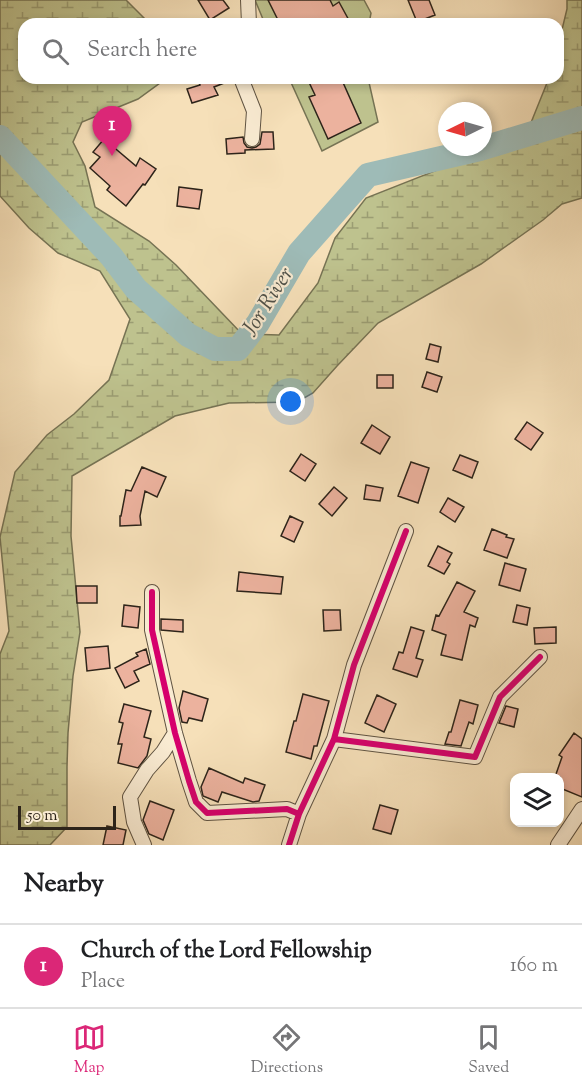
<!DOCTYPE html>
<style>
:root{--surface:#fff;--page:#f6f6f6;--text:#202124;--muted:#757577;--line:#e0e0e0;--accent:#db2777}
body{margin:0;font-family:"Sorts Mill Goudy",serif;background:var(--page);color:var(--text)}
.controls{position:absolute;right:18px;bottom:18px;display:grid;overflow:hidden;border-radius:12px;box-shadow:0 3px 9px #0003}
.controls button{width:54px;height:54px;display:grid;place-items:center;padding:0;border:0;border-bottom:2px solid var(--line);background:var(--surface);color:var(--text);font:30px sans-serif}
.compass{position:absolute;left:438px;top:102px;width:54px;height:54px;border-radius:50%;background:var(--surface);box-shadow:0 3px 9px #0003;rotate:265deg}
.scale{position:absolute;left:18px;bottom:15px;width:98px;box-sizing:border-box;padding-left:6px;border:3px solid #2d241a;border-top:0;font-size:16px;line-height:21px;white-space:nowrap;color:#2d241a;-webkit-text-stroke:4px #f9ebd2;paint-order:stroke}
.you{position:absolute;left:291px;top:402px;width:21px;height:21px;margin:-15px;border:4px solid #fff;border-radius:50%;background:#1a73e8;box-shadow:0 0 0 9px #1a73e833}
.badge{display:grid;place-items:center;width:39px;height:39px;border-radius:50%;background:var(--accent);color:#fff;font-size:20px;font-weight:700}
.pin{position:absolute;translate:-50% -50px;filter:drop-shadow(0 2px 3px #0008)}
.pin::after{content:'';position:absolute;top:32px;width:21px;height:18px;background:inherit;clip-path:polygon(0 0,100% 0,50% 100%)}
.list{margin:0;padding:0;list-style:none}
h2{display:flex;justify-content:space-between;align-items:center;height:78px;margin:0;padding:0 24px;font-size:26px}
h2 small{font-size:20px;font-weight:400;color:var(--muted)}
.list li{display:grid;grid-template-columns:39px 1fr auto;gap:18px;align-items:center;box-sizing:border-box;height:84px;padding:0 24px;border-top:2px solid var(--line)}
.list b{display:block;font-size:22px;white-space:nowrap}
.list p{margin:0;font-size:20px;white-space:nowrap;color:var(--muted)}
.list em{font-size:20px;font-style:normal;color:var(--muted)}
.icon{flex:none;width:33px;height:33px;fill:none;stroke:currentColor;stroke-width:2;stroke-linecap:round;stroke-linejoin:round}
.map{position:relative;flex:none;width:582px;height:845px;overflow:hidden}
.search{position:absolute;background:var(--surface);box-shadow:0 3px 9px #0003;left:18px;right:18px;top:18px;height:66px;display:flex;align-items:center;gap:15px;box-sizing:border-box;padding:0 21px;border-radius:18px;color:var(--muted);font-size:22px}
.sheet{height:162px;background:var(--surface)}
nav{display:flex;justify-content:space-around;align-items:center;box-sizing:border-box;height:84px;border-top:2px solid var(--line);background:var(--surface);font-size:16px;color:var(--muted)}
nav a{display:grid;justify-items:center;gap:3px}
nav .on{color:var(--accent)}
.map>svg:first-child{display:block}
.green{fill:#bec28e;stroke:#767354;stroke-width:1.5}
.wetland{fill:url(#wetland-marsh);stroke:#767354;stroke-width:1.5}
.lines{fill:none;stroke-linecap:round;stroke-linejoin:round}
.river{stroke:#9ebbb7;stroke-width:24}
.building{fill:#ecb29e;stroke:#2d241a;stroke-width:1.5}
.street-casing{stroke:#5f5342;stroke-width:16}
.street{stroke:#f9ebd2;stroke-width:14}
.cycleway-casing{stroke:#f9ebd2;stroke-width:10}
.cycleway{stroke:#d6006c;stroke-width:6}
.labels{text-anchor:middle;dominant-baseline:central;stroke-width:4.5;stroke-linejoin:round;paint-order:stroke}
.water-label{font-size:22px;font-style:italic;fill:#4f5149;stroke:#f9ebd2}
</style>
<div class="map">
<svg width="582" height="845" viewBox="0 0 582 845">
<defs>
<pattern id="wetland-marsh" width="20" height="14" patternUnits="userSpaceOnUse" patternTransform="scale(1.5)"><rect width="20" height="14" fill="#bec28e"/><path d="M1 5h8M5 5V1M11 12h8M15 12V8" fill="none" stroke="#9b9d73"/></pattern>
</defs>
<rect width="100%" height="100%" fill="#f6e0b9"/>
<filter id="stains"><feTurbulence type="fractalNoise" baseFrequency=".00333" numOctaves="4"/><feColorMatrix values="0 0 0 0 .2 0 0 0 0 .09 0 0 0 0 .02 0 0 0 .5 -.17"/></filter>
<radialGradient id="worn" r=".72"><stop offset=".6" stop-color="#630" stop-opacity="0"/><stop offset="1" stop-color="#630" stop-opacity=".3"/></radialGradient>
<path class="green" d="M255 0H364L371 13 369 24H265Z
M289 78H368L378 122 322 151Z"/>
<path class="wetland" d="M0 0H126L150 24H24V78H164V80L138 99 82 122 73 142 85 166 95 207 149 241 176 265 242 334 279 335 318 283 335 238 366 198 526 135 549 78H558V46L567 9V0H582V198L562 204 543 220 481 264 378 323 337 366 313 393 297 402 229 403 175 416 72 476 71 536 80 632 73 676 68 733 67 767V827L50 845H0V654L9 631 0 537 15 472 47 435 74 414 109 380 130 319 100 271 58 253 29 228 0 196Z"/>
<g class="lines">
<path class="river" d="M0 137 111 256 136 289 188 335 215 349H238L258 323 299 253 368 175 480 149 582 118"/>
</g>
<path class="building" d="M198 0H223L229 8 210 20Z
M268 0H330L333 6 339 2 351 24H280Z
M408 0H429L435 15 417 22Z
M210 78H232V80L214 87 218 95 192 103 187 89 200 85 199 81Z
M307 78H341L361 123 328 139 309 97 315 95Z
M110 113 125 127 112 142 97 128Z
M262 132H273L274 149 245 150V153L227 154 226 139 243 137 244 143 247 147 252 148 256 147 260 144Z
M104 139 136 166 140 158 156 169 145 185 143 184 126 206 107 190 110 186 90 168 100 157 93 152Z
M179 187 202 190 199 209 177 206Z
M430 344 441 347 438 362 426 359Z
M427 372 442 377 437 392 422 387Z
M377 375H393V388H377Z
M527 422 543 433 531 450 515 439Z
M372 425 390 437 380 454 361 443Z
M301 454 316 464 305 481 290 471Z
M460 455 478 462 472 478 453 470Z
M411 462 429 468 418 503 398 496Z
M142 467 166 477 157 497 145 491 140 516 141 525 120 526V516H121L126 490 131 491Z
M366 485 383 488 380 501 364 499Z
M334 487 347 498 332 516 319 504Z
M448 498 464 507 455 522 440 512Z
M290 516 303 522 294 542 281 536Z
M492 529 507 535 506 537 514 539 507 558 484 550Z
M438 546 452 553 447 562 450 564 444 574 428 566Z
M505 563 526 569 520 591 499 585Z
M239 572 283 577 281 594 237 591Z
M457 582 475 591 464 612 478 618 475 627 470 625 462 660 441 655 446 635 432 630 436 615 439 616Z
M76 586H97V603H77Z
M124 605 140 607 138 628 122 626Z
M517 605 530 608 527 625 513 622Z
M323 610H340L341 630 324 631Z
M161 619 183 620V632L161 630Z
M411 627 424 631 416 658 423 660 417 677 393 669 399 652 403 653Z
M556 627V643L535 644 534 628Z
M108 646 110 668 87 671 85 648Z
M146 649 150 664 134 671 139 681 125 688 115 668 138 656 136 653Z
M183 691 208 699 202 721 189 718 187 723 182 722 179 708Z
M303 694 329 701 317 746H314L311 759 286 752 294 721H296Z
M377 695 396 704 384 732 365 723Z
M460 700 478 705 473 724 469 722 461 746 445 744 449 732H451Z
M124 704 151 711 144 737 151 739 147 756 138 768 118 763 122 744H118L123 723 119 722Z
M506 706 518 709 514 727 499 723Z
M574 733 582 739V797L560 788V777H555L562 757 559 755Z
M209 768 243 783 245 778 265 785 259 801 253 802 222 792 218 802 203 796 201 787Z
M150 801 174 810 163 840 149 834 143 820Z
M380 805 398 810 391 834 373 829Z
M107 826 126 830 123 845H103Z"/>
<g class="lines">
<defs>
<path id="street" d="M248 0 249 24
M241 78 254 111 252 139
M152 592V630L175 733 189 781 196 802 207 813 287 809 299 814
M334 739 475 757 500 697 540 657
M144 845 134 822 130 797 147 770 163 752 175 733
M289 845 299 814 334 739 354 665 406 531
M558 845 582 809"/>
</defs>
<use href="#street" class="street-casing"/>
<use href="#street" class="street"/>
<defs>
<path id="cycleway" d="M152 592V630L175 733 189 781 196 802 207 813 287 809 299 814
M334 739 475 757 500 697 540 657
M289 845 299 814 334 739 354 665 406 531"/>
</defs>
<use href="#cycleway" class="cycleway-casing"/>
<use href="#cycleway" class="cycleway"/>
</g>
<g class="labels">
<g class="water-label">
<text transform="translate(269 302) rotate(-58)">Jor River</text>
</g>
</g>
<rect width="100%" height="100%" filter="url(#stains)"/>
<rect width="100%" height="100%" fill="url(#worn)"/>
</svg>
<div class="controls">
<button><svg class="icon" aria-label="layers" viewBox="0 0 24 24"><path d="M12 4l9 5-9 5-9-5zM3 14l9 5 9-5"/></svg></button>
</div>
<svg class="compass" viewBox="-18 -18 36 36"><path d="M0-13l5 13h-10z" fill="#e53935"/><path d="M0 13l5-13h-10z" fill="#757577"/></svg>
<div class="scale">50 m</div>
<div class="you"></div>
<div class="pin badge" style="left:112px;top:156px">1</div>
<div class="search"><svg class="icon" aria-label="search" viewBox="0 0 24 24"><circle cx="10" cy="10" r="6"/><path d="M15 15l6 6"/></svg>Search here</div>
</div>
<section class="sheet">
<h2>Nearby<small></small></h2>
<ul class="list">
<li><span class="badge">1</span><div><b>Church of the Lord Fellowship</b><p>Place</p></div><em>160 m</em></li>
</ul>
</section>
<nav>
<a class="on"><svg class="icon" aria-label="map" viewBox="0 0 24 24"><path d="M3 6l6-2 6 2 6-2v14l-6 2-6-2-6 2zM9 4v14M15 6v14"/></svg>Map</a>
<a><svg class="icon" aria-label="directions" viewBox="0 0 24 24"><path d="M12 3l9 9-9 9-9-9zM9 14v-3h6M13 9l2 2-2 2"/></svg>Directions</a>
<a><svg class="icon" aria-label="saved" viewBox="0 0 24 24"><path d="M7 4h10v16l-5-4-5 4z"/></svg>Saved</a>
</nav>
